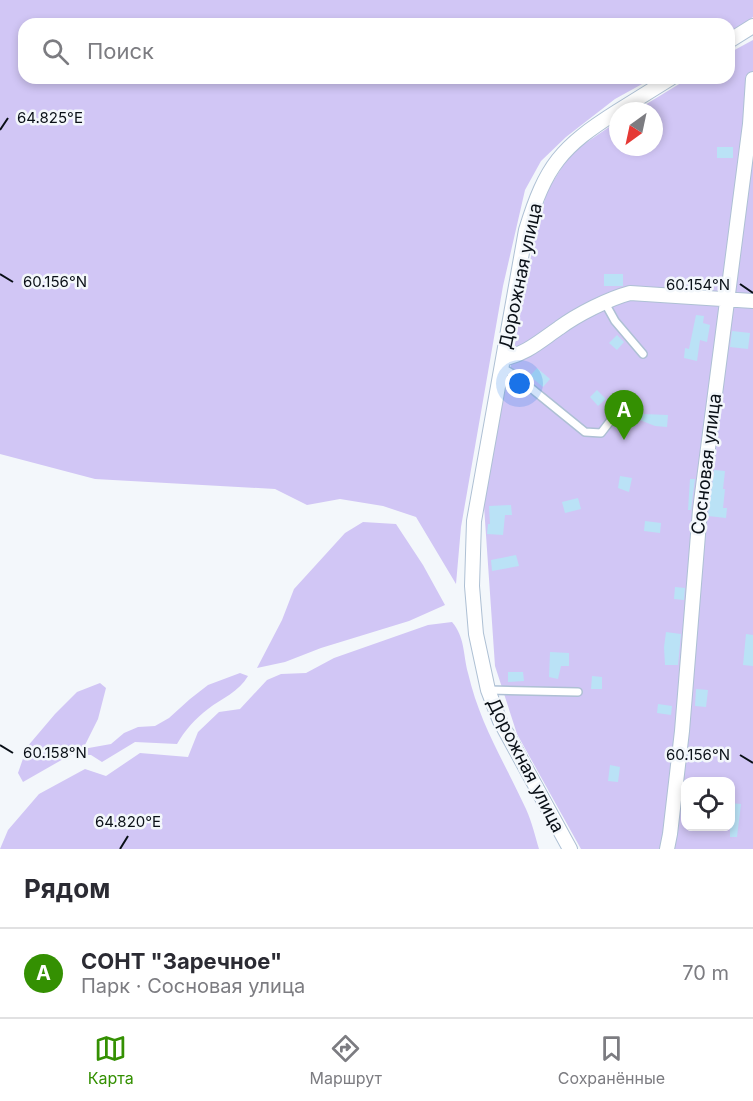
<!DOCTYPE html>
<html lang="ru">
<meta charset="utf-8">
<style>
:root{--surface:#fff;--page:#f7f7f7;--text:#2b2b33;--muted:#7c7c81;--line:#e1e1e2;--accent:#349002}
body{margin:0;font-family:Inter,sans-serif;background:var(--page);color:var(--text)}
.controls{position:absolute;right:18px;bottom:18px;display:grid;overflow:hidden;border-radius:12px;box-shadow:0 3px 9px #0003}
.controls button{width:54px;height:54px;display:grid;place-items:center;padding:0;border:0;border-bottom:2px solid var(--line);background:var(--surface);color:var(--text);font:30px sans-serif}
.compass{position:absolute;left:609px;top:102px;width:54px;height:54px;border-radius:50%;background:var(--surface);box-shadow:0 3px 9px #0003;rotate:213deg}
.you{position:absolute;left:520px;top:384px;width:21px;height:21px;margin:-15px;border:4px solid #fff;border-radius:50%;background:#1a73e8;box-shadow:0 0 0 9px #1a73e833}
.badge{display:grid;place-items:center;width:39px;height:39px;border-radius:50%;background:var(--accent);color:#fff;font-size:20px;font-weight:700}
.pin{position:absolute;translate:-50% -50px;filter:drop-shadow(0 2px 3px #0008)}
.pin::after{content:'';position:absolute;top:32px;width:21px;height:18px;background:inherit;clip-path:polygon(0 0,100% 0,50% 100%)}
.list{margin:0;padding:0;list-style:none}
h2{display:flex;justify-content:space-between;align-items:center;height:78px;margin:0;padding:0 24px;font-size:26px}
h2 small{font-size:20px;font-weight:400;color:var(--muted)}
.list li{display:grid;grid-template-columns:39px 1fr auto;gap:18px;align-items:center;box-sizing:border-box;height:90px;padding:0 24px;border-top:2px solid var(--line)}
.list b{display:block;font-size:22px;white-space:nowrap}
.list p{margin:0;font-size:20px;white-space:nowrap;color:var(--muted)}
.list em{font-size:20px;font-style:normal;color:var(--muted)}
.icon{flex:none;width:33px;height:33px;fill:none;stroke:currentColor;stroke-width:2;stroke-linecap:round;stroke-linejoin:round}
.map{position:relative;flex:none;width:753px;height:849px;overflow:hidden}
.search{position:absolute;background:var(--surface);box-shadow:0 3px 9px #0003;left:18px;right:18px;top:18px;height:66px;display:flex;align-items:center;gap:15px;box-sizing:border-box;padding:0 21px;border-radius:18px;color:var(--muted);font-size:22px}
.sheet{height:168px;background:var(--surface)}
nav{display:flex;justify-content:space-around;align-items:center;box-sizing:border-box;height:84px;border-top:2px solid var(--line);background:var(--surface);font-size:16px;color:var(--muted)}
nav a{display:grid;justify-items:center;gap:3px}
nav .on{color:var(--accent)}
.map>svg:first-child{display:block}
.green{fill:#d1c6f5;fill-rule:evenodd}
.building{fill:#bae2f6}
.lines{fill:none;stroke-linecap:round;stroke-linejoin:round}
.lane-casing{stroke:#aec0d4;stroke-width:10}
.street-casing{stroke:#aec0d4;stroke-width:16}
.lane{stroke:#fff;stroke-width:7}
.street{stroke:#fff;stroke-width:14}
.ticks{fill:none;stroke:#0a1017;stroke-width:2}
.labels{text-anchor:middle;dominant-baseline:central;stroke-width:5;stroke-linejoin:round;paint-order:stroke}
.street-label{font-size:18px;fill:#0a1017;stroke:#f3f7fb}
.ticks-label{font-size:15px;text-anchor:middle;fill:#0a1017;stroke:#f3f7fb;stroke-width:5;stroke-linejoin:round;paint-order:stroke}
</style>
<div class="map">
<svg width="753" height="849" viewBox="0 0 753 849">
<rect width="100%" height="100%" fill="#f3f7fb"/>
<path class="green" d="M0 0H753V17L729 34V24H24V78H653L615 99 566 137 541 161 525 190 503 286 461 527 456 584 416 517 383 506 340 499 307 505 275 489 95 479 0 454Z
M753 40V849H581L517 734 495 666 484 506 496 424 509 376 534 240 547 191 571 153 618 121V147H654V111H635L689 78H729V53ZM686 782H730V826H686Z
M363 522 396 524 423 565 445 605 409 621 321 648 285 662 257 668 282 620 294 589 345 533Z
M452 622C465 637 463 654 468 673 480 725 505 763 526 809 532 822 535 836 539 849H0L8 830 39 794 85 769 106 776 140 753 188 757 198 732 219 712 240 709 267 680 281 674 306 673 334 658 428 625Z
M240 673 248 676C239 692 222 698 208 709 195 719 185 730 177 744L135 742 102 762 91 755 72 754 23 782 18 773 27 747 55 714 77 692 100 683 106 688 98 719 83 749 111 744 124 733 138 727 155 726 169 718 190 699 208 685Z"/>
<path class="building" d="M717 147H733V158H717Z
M604 274H623V286H604Z
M696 315 704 316 703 323 710 325 707 342 700 340 697 361 684 358 685 348 689 349Z
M732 331 750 333 748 349 730 347Z
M617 335 624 342 617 350 609 343Z
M537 368 550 379 543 387 530 376Z
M597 390 606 399 598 406 590 397Z
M622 401 633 407 634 404 643 408 641 412 643 414 668 415 667 427 655 426 617 411Z
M714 470 725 471 723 489H725L723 508H727L726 518 708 516Z
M620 476 632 478 629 492 618 488Z
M690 479H695L691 510H688Z
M578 498 581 509 565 513 562 502Z
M511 505 512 515H505L503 535 487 534 488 524H490L489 506Z
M645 521 661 523 660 533 644 531Z
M516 555 519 566 492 571 491 560Z
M675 587 685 588 684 600 674 599Z
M666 632 681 634 678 665H665L664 647Z
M746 634 753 635V666L743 665Z
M550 652 569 653V666H561L558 679 549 677Z
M508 672H523L524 681 508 682Z
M592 676 602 677V689H591Z
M696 689 708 690 706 707 695 706Z
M658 704 672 706 671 715 657 713Z
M689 748 703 750 702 762 688 761Z
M610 765 620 767 618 782 608 781Z
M730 803 741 804 737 837H730Z"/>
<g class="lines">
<defs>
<path id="lane" d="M605 303 615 321 643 354
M501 367 516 376 585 432 601 433 611 420
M488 690 578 692"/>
<path id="street" d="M729 41 753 26
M618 111 671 78
M503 359C526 354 540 341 559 328 578 314 608 299 630 293L753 301
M570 849 500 721 488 690 476 634 472 586 474 521 526 230C546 165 561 147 618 111
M667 849 670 834 682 731 700 510 750 124 753 79"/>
</defs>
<use href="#lane" class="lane-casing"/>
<use href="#street" class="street-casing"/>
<use href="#lane" class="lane"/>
<use href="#street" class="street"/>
</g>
<path class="ticks" d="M0 130 8 118M0 274 13 282M740 284 753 293M0 745 13 753M740 755 753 763M120 849 128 836"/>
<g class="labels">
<g class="street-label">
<text transform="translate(520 276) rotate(-78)">Дорожная улица</text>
<text transform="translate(706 464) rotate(-83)">Сосновая улица</text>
<text transform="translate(526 765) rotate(63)">Дорожная улица</text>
</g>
</g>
<g class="ticks-label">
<text x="50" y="123">64.825°E</text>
<text x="55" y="287">60.156°N</text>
<text x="698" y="290">60.154°N</text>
<text x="55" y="758">60.158°N</text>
<text x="698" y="760">60.156°N</text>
<text x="128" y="827">64.820°E</text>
</g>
</svg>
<div class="controls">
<button><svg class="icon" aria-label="locate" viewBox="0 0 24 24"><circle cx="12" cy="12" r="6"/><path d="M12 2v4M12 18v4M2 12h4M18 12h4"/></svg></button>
</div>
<svg class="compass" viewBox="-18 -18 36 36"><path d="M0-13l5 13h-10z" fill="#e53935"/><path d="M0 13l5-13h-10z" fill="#7c7c81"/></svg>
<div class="you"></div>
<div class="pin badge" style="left:624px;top:440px">A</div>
<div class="search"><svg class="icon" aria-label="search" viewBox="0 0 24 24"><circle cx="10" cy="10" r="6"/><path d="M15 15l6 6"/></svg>Поиск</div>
</div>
<section class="sheet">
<h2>Рядом<small></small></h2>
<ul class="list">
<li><span class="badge">A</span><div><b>СОНТ &quot;Заречное&quot;</b><p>Парк · Сосновая улица</p></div><em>70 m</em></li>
</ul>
</section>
<nav>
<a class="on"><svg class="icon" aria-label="map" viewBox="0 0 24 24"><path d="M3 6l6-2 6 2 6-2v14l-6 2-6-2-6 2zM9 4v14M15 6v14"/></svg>Карта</a>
<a><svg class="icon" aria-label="directions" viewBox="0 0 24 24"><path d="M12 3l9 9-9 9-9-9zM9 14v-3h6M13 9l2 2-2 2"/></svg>Маршрут</a>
<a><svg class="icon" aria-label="saved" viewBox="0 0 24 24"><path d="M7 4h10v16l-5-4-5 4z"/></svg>Сохранённые</a>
</nav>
